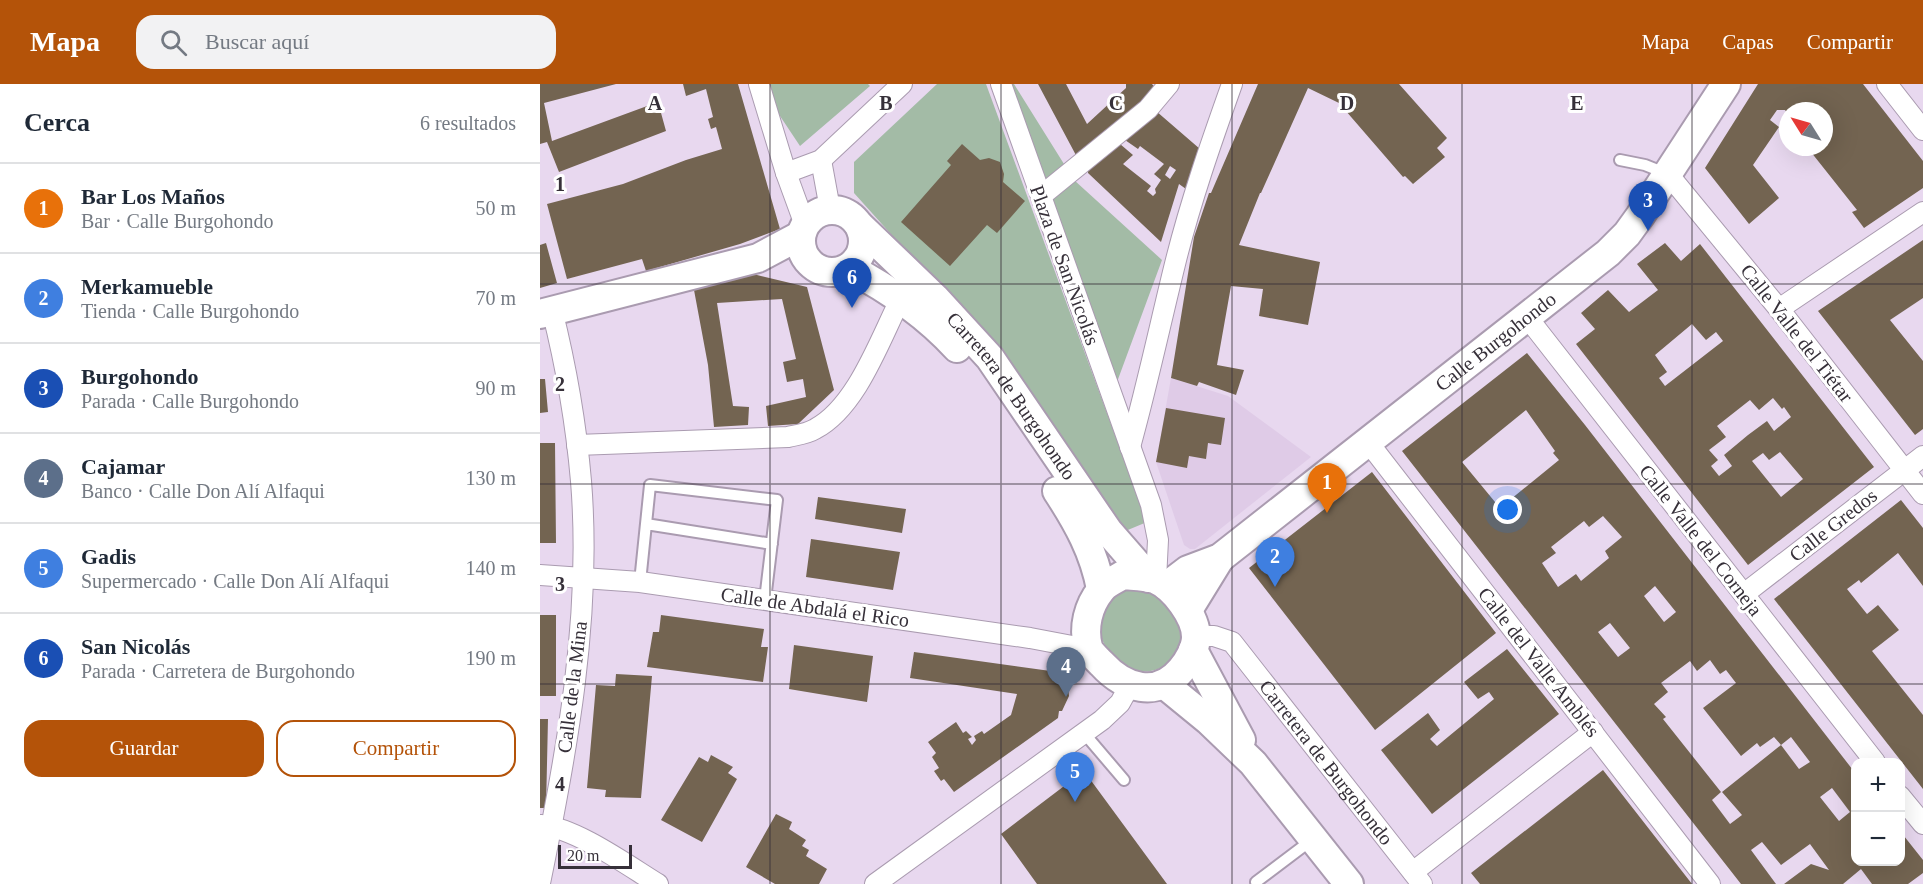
<!DOCTYPE html>
<html lang="es">
<meta charset="utf-8">
<style>
:root{--surface:#fff;--page:#f2f2f3;--text:#1f2937;--muted:#747a83;--line:#e0e1e3;--accent:#b45309}
body{margin:0;font-family:Georgia,serif;background:var(--page);color:var(--text)}
.controls{position:absolute;right:18px;bottom:18px;display:grid;overflow:hidden;border-radius:12px;box-shadow:0 6px 24px #0002}
.controls button{width:54px;height:54px;display:grid;place-items:center;padding:0;border:0;border-bottom:2px solid var(--line);background:var(--surface);color:var(--text);font:30px sans-serif}
.compass{position:absolute;left:1239px;top:18px;width:54px;height:54px;border-radius:50%;background:var(--surface);box-shadow:0 6px 24px #0002;rotate:307deg}
.scale{position:absolute;left:18px;bottom:15px;width:74px;box-sizing:border-box;padding-left:6px;border:3px solid #363039;border-top:0;font-size:16px;line-height:21px;white-space:nowrap;color:#363039;-webkit-text-stroke:4px #fff;paint-order:stroke}
.you{position:absolute;left:968px;top:426px;width:21px;height:21px;margin:-15px;border:4px solid #fff;border-radius:50%;background:#1a73e8;box-shadow:0 0 0 9px #1a73e833}
.badge{display:grid;place-items:center;width:39px;height:39px;border-radius:50%;background:var(--accent);color:#fff;font-size:20px;font-weight:700}
.pin{position:absolute;translate:-50% -50px;filter:drop-shadow(0 2px 3px #0008)}
.pin::after{content:'';position:absolute;top:32px;width:21px;height:18px;background:inherit;clip-path:polygon(0 0,100% 0,50% 100%)}
.list{margin:0;padding:0;list-style:none}
h2{display:flex;justify-content:space-between;align-items:center;height:78px;margin:0;padding:0 24px;font-size:26px}
h2 small{font-size:20px;font-weight:400;color:var(--muted)}
.list li{display:grid;grid-template-columns:39px 1fr auto;gap:18px;align-items:center;box-sizing:border-box;height:90px;padding:0 24px;border-top:2px solid var(--line)}
.list b{display:block;font-size:22px;white-space:nowrap}
.list p{margin:0;font-size:20px;white-space:nowrap;color:var(--muted)}
.list em{font-size:20px;font-style:normal;color:var(--muted)}
.actions{display:flex;gap:12px;padding:18px 24px}
.actions a{flex:1;padding:14px 0;border:2px solid var(--accent);border-radius:18px;text-align:center;font-size:21px;color:var(--accent)}
.actions .main{background:var(--accent);color:#fff}
.icon{flex:none;width:33px;height:33px;fill:none;stroke:currentColor;stroke-width:2;stroke-linecap:round;stroke-linejoin:round}
.map{position:relative;flex:none;width:1383px;height:800px;overflow:hidden}
header{display:flex;align-items:center;gap:36px;box-sizing:border-box;height:84px;padding:0 30px;background:var(--accent);color:#fff}
header strong{font-size:28px}
nav{display:flex;gap:33px;margin-inline-start:auto;font-size:21px}
.search{width:420px;height:54px;background:var(--page);display:flex;align-items:center;gap:15px;box-sizing:border-box;padding:0 21px;border-radius:18px;color:var(--muted);font-size:22px}
main{display:flex}
aside{flex:1;background:var(--surface)}
.map>svg:first-child{display:block}
.built{fill:#dfcbe7}
.green{fill:#a3bba6}
.building{fill:#736451;fill-rule:evenodd}
.lines{fill:none;stroke-linecap:round;stroke-linejoin:round}
.lane-casing{stroke:#aa9bb0;stroke-width:14}
.street-casing{stroke:#aa9bb0;stroke-width:22}
.secondary-casing{stroke:#aa9bb0;stroke-width:32}
.lane{stroke:#fff;stroke-width:10}
.street{stroke:#fff;stroke-width:20}
.secondary{stroke:#fff;stroke-width:28}
.grid{fill:none;stroke:#363039;stroke-width:1.5;stroke-opacity:0.55}
.labels{text-anchor:middle;dominant-baseline:central;stroke-width:6;stroke-linejoin:round;paint-order:stroke}
.street-label{font-size:20px;fill:#363039;stroke:#fff}
.grid-label{font-size:20px;text-anchor:middle;font-weight:bold;fill:#363039;stroke:#fff;stroke-width:6;stroke-linejoin:round;paint-order:stroke}
</style>
<header>
<strong>Mapa</strong>
<div class="search"><svg class="icon" aria-label="search" viewBox="0 0 24 24"><circle cx="10" cy="10" r="6"/><path d="M15 15l6 6"/></svg>Buscar aquí</div>
<nav><a>Mapa</a><a>Capas</a><a>Compartir</a></nav>
</header>
<main>
<aside>
<h2>Cerca<small>6 resultados</small></h2>
<ul class="list">
<li><span class="badge" style="background:#e8710a">1</span><div><b>Bar Los Maños</b><p>Bar · Calle Burgohondo</p></div><em>50 m</em></li>
<li><span class="badge" style="background:#3f7fe0">2</span><div><b>Merkamueble</b><p>Tienda · Calle Burgohondo</p></div><em>70 m</em></li>
<li><span class="badge" style="background:#1a4fb4">3</span><div><b>Burgohondo</b><p>Parada · Calle Burgohondo</p></div><em>90 m</em></li>
<li><span class="badge" style="background:#5c6f8a">4</span><div><b>Cajamar</b><p>Banco · Calle Don Alí Alfaqui</p></div><em>130 m</em></li>
<li><span class="badge" style="background:#3f7fe0">5</span><div><b>Gadis</b><p>Supermercado · Calle Don Alí Alfaqui</p></div><em>140 m</em></li>
<li><span class="badge" style="background:#1a4fb4">6</span><div><b>San Nicolás</b><p>Parada · Carretera de Burgohondo</p></div><em>190 m</em></li>
</ul>
<div class="actions"><a class="main">Guardar</a><a>Compartir</a></div>
</aside>
<div class="map">
<svg width="1383" height="800" viewBox="0 0 1383 800">
<rect width="100%" height="100%" fill="#e8d8ef"/>
<path class="built" d="M631 294 688 312 771 373 655 465H650L644 461 616 378Z"/>
<path class="green" d="M230 0H328L330 2 260 62 238 29Z
M397 0H446L607 438 583 448 464 276 314 109V78Z
M471 0H474L534 96 622 176 577 298Z
M592 505C598 506 605 506 610 508 623 513 639 533 641 547 643 556 639 566 633 573 605 611 544 566 564 527 572 513 577 509 592 505Z"/>
<path class="building" d="M0 0H76L4 19 12 57 118 18 126 47 19 88 7 58 0 60Z
M143 0H198L240 145 200 160 106 187 102 175 27 195 7 120 83 100 146 76 182 65 176 43 171 45 168 35 173 33 166 5 146 12Z
M498 0H526L547 40 586 4V0H612L617 6 538 75Z
M718 0H859L907 54 897 64 905 73 873 100 865 92 863 93 799 19 768 4 721 109H720L699 161 780 178 768 241 719 232 723 205 691 202 677 281 704 286 696 311 659 298 657 302 631 294 654 153 669 109H671Z
M1218 0H1323L1383 77V104L1324 144 1312 128 1317 126 1267 63H1284V27H1248V30L1245 26H1237L1230 36 1239 43 1213 81 1239 114 1209 140 1165 84Z
M616 27 660 65 646 105 639 100 621 158 548 89V86L580 60 593 71 583 80 611 102 607 107 613 112 616 109 615 105 621 96 614 90 624 80 600 62 598 65 585 56ZM630 82 636 86 630 95 625 91Z
M422 60 440 76 449 74 460 78 464 90 463 98 485 117 457 149 447 141 410 182 361 138 411 81 407 77Z
M1383 156V214L1350 236 1383 277V345L1375 351 1278 227Z
M6 159 17 199 0 204V161Z
M1125 159 1141 177 1160 160 1334 383 1208 481 1036 260 1055 245 1041 229 1068 206 1089 228 1118 206 1097 180ZM1152 240 1166 256 1176 248 1183 257 1125 302 1119 294 1127 288 1115 271ZM1233 314 1242 325 1244 323 1251 333 1234 347 1227 337 1208 351 1184 371 1192 382 1179 392 1171 382 1178 376 1169 366 1186 353 1177 342 1210 316 1219 326ZM1240 368 1263 395 1241 413 1212 377 1223 369 1229 376Z
M213 190 267 203 294 306 258 340 228 342 226 322 266 313 263 295 247 298 243 278 256 275 242 215 177 219 193 322 209 323 208 341 174 343 168 281 154 206Z
M987 269 1045 341 1316 690V778H1360V747L1383 776V789L1368 800H1332L1321 785 1303 800H1244L1271 780 1289 786 1270 760 1241 781 1222 758 1211 766 1236 800H1201L862 367ZM986 326 1015 367 1013 369 1019 376 960 424 922 378ZM1063 432 1082 453 1065 467 1069 474 1041 497 1036 490 1018 503 1002 479 1016 469 1011 463 1044 437 1049 443ZM1115 502 1136 528 1124 538 1104 512ZM1070 539 1090 564 1078 573 1058 548ZM1170 576 1180 590 1186 586 1196 599 1163 624 1201 672 1217 659 1220 663 1234 653 1241 661 1251 653 1270 678 1259 685 1241 661 1182 708 1202 731 1190 740 1172 716 1181 708 1123 635 1126 633 1114 620 1128 608 1121 599 1150 577 1157 587ZM1292 704 1310 728 1299 737 1280 713Z
M0 295H5L8 328 0 329Z
M626 324 685 334 681 361 668 359 666 375 649 372 647 384 616 378Z
M0 359H15L16 459H0Z
M832 388 956 549 835 646 709 484Z
M278 413 366 425 362 449 275 435Z
M1361 416 1383 444V502L1358 469 1321 499 1319 496 1307 505 1327 530 1338 521 1359 546 1332 567 1383 631V705L1234 515Z
M271 455 360 468 353 506 266 493Z
M0 531H16V612H0Z
M121 531 224 545 221 563H228L223 598 107 583 113 548H119Z
M254 561 333 572 327 618 249 605Z
M967 565 1019 630 892 730 841 666 888 629 900 646 890 655 897 662 954 615 949 608 938 615 924 598Z
M374 568 525 589 524 595H527L529 612 522 627H519L518 634 414 708 404 695 401 697 394 687 399 684 392 673 396 669 388 658 416 638 423 649 426 647 432 653 428 655 432 661 436 656 434 652 442 647 444 650 471 631 477 610 370 594Z
M76 590 112 592 101 714 65 713 66 706 47 704 56 601 75 602Z
M0 635H8L6 724H0Z
M171 671 193 683 188 689 197 695 162 758 121 736 159 673 168 678Z
M1063 686 1152 800H940L931 789Z
M544 687 627 800H497L461 750Z
M236 730 252 738 249 745 266 756 262 762 269 766 266 772 287 785 279 800H235L206 783Z"/>
<g class="lines">
<defs>
<path id="lane" d="M1080 76 1105 81 1125 89
M106 440 232 460
M100 498 110 401 237 416 225 516
M544 649 584 696
M716 798 773 755"/>
<g id="street">
<path d="M219 0 246 89 265 141"/>
<path d="M461 0 611 421 618 456 616 496"/>
<path d="M1347 0 1383 46"/>
<path d="M281 76 290 125"/>
<path d="M246 89 281 76 362 0"/>
<path d="M1128 90 1239 225 1383 410"/>
<path d="M501 112 608 25 629 0"/>
<path d="M1239 225 1383 128"/>
<path d="M987 233 1335 678"/>
<path d="M828 358 1170 800"/>
<path d="M37 361 248 353C256 351 267 350 275 345 317 323 340 255 361 214"/>
<path d="M590 363C607 302 620 241 635 180 650 119 671 59 692 0"/>
<path d="M0 491 100 498 490 554 548 565"/>
<path d="M1204 510 1383 372"/>
<path id="s1" d="M656 552H674L692 558 882 800"/>
<path d="M1360 712 1383 740"/>
<path d="M1 741C36 744 87 781 118 800"/>
<path d="M873 788 1053 648"/>
<path d="M0 799C27 668 52 532 41 397 36 339 26 282 12 226"/>
<path d="M335 800 562 636 580 619 590 601"/>
</g>
<g id="secondary">
<circle cx="292" cy="157" r="31"/>
<path id="s2" d="M319 141 395 214 450 274 568 447 609 494"/>
<path d="M309 184C349 205 386 230 417 264"/>
<path d="M0 230 218 174 261 151"/>
<path d="M517 407C538 439 554 468 561 505"/>
<path d="M583 491C593 492 605 492 615 495 634 503 656 533 656 553 656 564 648 578 641 586 617 615 584 604 562 580 557 575 550 569 548 563 543 543 548 522 561 506 565 500 576 495 583 491Z"/>
<path id="s3" d="M627 502 648 486 680 474 1068 169 1087 150 1100 132 1186 0"/>
<path d="M648 526 680 474"/>
<path d="M653 566 701 656"/>
<path d="M624 600 668 636 713 679 809 800"/>
</g>
</defs>
<use href="#lane" class="lane-casing"/>
<use href="#street" class="street-casing"/>
<use href="#secondary" class="secondary-casing"/>
<use href="#lane" class="lane"/>
<use href="#street" class="street"/>
<use href="#secondary" class="secondary"/>
</g>
<path class="grid" d="M230 0V800M461 0V800M692 0V800M922 0V800M1152 0V800M0 200H1383M0 400H1383M0 600H1383"/>
<g class="labels">
<g class="street-label">
<text transform="translate(525 181) rotate(70)">Plaza de San Nicolás</text>
<text transform="translate(1257 249) rotate(52)">Calle Valle del Tiétar</text>
<text stroke="none"><textPath href="#s3" startOffset="411">Calle Burgohondo</textPath></text>
<text stroke="none"><textPath href="#s2" startOffset="230">Carretera de Burgohondo</textPath></text>
<text transform="translate(1293 441) rotate(-38)">Calle Gredos</text>
<text transform="translate(1161 456) rotate(52)">Calle Valle del Corneja</text>
<text transform="translate(275 523) rotate(8)">Calle de Abdalá el Rico</text>
<text transform="translate(999 578) rotate(52)">Calle del Valle Amblés</text>
<text transform="translate(32 603) rotate(-83)">Calle de la Mina</text>
<text stroke="none"><textPath href="#s1" startOffset="190">Carretera de Burgohondo</textPath></text>
</g>
</g>
<g class="grid-label">
<text x="115" y="26">A</text>
<text x="346" y="26">B</text>
<text x="576" y="26">C</text>
<text x="807" y="26">D</text>
<text x="1037" y="26">E</text>
<text x="20" y="107">1</text>
<text x="20" y="307">2</text>
<text x="20" y="507">3</text>
<text x="20" y="707">4</text>
</g>
</svg>
<div class="controls">
<button>+</button>
<button>−</button>
</div>
<svg class="compass" viewBox="-18 -18 36 36"><path d="M0-13l5 13h-10z" fill="#e53935"/><path d="M0 13l5-13h-10z" fill="#747a83"/></svg>
<div class="scale">20 m</div>
<div class="you"></div>
<div class="pin badge" style="left:787px;top:429px;background:#e8710a">1</div>
<div class="pin badge" style="left:735px;top:503px;background:#3f7fe0">2</div>
<div class="pin badge" style="left:1108px;top:147px;background:#1a4fb4">3</div>
<div class="pin badge" style="left:526px;top:613px;background:#5c6f8a">4</div>
<div class="pin badge" style="left:535px;top:718px;background:#3f7fe0">5</div>
<div class="pin badge" style="left:312px;top:224px;background:#1a4fb4">6</div>
</div>
</main>
